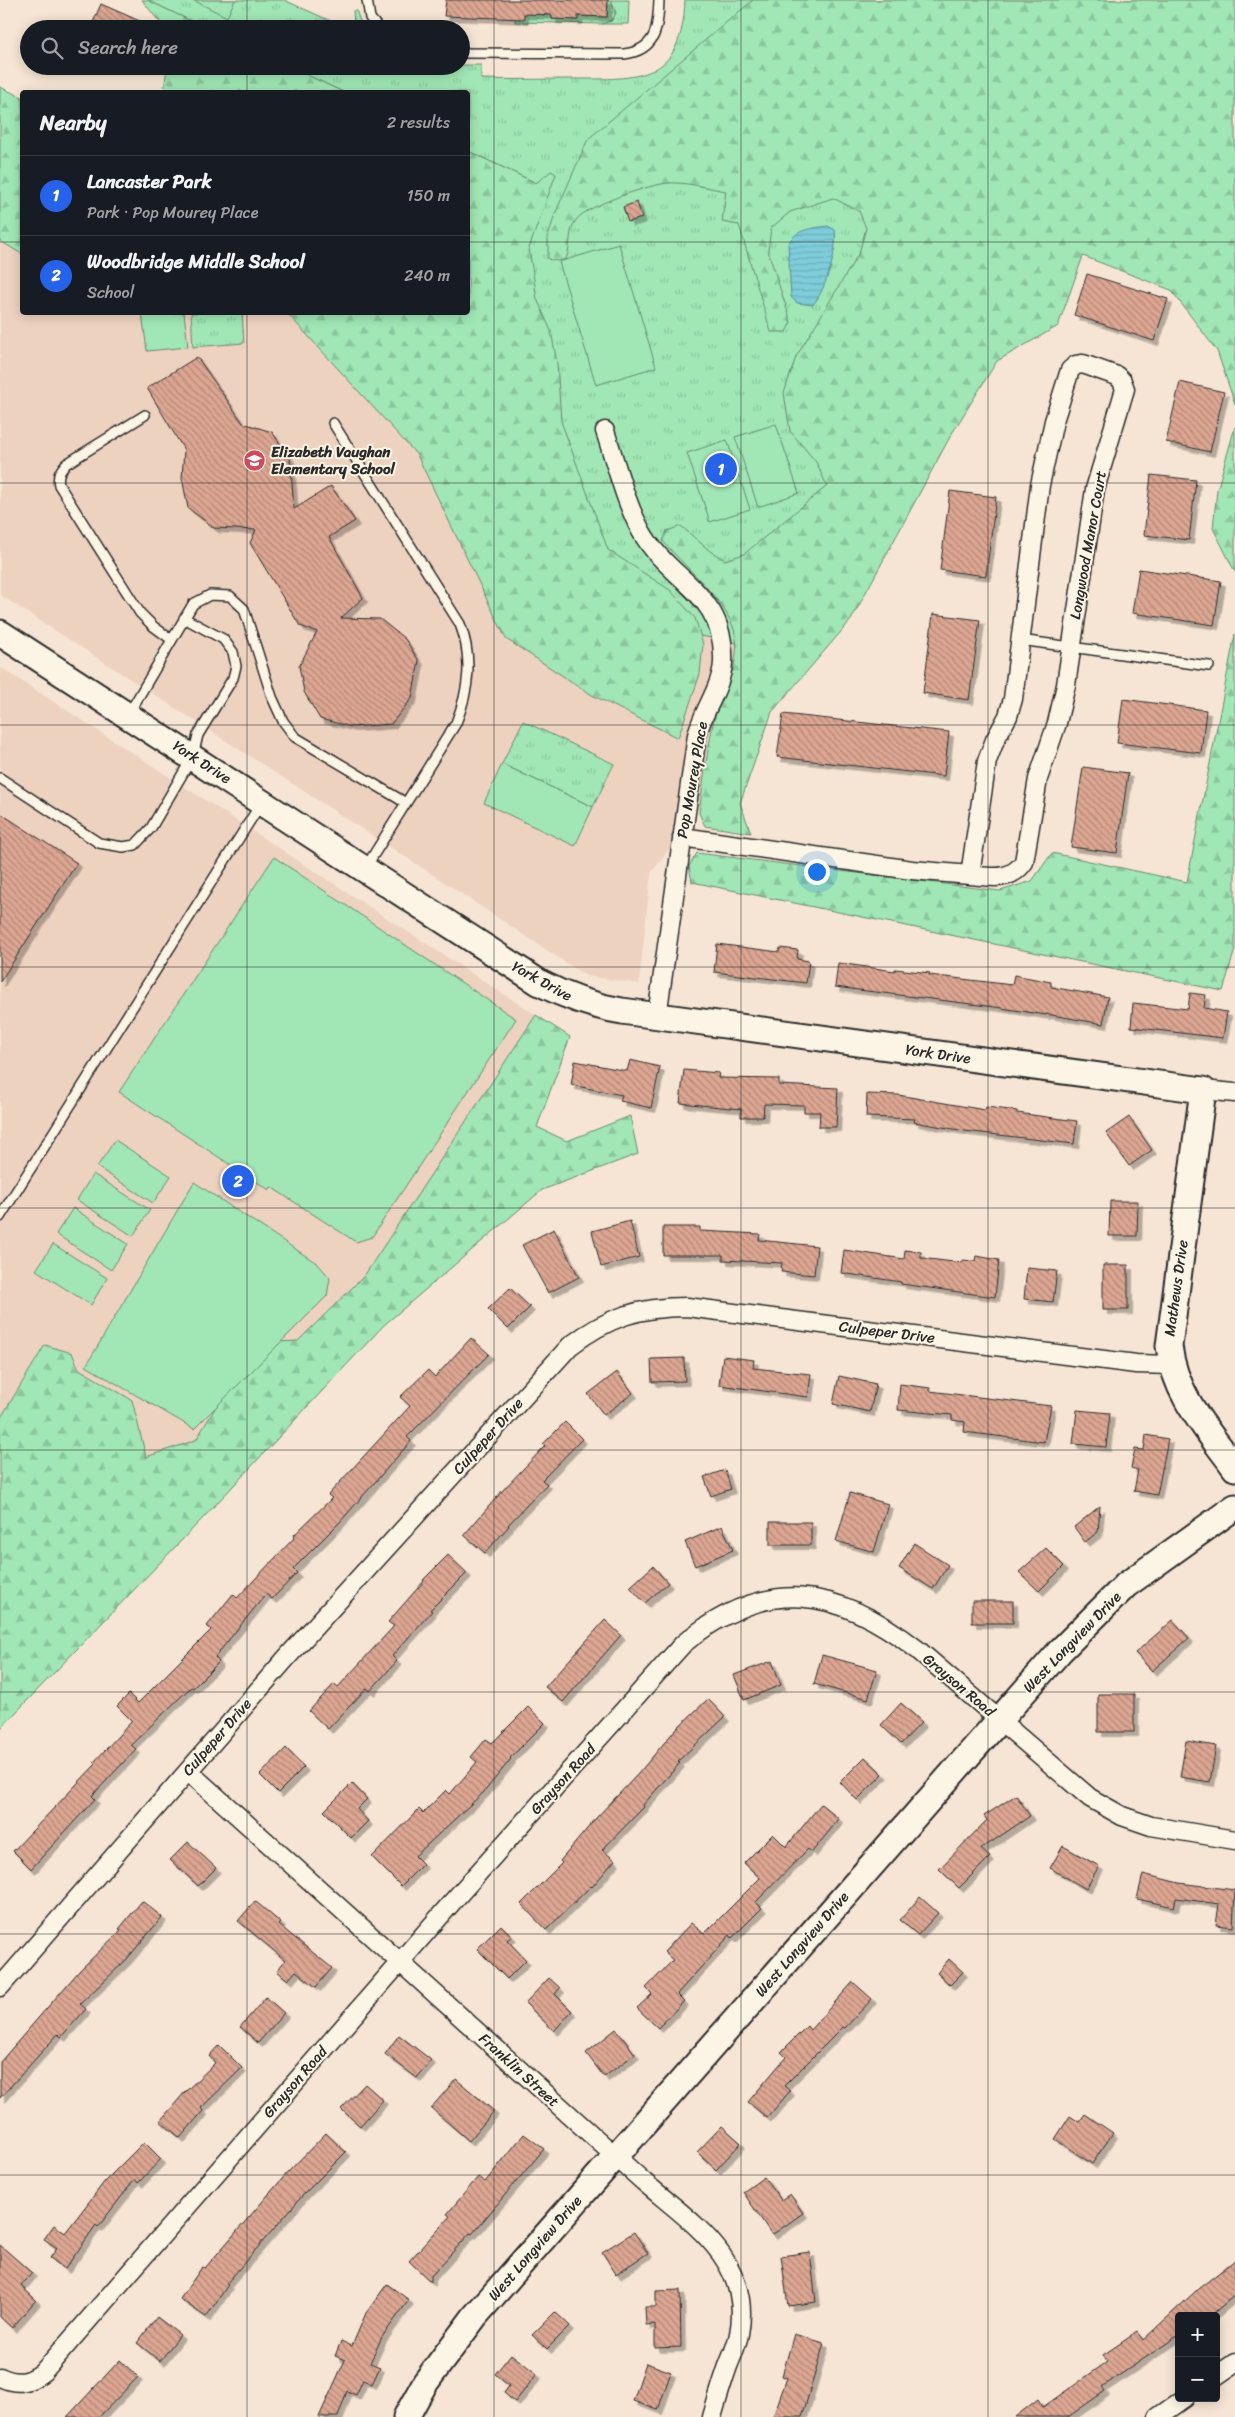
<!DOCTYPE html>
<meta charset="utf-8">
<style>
:root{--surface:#171b24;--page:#20242c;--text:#f1f3f6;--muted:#9ea1a6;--line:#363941;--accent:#2563eb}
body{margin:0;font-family:Sriracha,sans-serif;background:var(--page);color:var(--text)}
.controls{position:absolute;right:15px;bottom:15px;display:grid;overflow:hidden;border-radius:5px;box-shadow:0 2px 12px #0003}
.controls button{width:45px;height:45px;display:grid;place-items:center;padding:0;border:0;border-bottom:1px solid var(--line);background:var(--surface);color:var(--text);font:25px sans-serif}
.you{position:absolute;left:816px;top:871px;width:18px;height:18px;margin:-12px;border:4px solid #fff;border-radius:50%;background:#1a73e8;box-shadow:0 0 0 8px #1a73e833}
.badge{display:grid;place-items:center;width:32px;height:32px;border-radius:50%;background:var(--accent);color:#fff;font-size:16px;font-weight:700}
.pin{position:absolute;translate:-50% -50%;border:2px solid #fff;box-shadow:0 1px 5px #0006}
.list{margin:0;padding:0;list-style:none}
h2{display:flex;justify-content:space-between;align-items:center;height:65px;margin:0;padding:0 20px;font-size:21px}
h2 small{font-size:16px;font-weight:400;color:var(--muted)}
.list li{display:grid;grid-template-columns:32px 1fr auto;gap:15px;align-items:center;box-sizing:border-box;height:80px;padding:0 20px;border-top:1px solid var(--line)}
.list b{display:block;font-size:19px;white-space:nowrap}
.list p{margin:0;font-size:16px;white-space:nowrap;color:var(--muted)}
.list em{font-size:16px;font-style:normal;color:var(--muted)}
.icon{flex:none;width:28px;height:28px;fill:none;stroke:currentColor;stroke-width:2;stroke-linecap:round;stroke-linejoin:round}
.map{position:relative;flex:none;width:1235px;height:2417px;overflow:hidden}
.search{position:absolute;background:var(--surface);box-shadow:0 2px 12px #0003;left:20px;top:20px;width:450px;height:55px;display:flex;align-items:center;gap:12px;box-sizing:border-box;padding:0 18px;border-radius:28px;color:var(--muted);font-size:19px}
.panel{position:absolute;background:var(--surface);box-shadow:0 2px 12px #0003;left:20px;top:90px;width:450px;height:225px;border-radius:5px}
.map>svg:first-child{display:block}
.built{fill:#eed2c0}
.grass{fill:url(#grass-tufts);stroke:#668970}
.forest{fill:url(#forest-firs);stroke:#668970}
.garden{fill:url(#garden-dots);stroke:#668970}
.pitch{fill:#a0e7b5;stroke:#668970}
.water{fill:url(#water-rules);stroke:#5d8c95}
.building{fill:url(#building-back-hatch);stroke:#2b2b2b;filter:url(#shadow)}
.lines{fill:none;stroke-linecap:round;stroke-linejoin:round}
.lane-casing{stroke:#2b2b2b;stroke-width:12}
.street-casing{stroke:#2b2b2b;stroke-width:21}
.secondary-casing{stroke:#2b2b2b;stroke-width:29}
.lane{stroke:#fcf5e5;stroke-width:9}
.street{stroke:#fcf5e5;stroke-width:18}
.secondary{stroke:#fcf5e5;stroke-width:25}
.grid{fill:none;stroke:#2b2b2b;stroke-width:1;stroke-opacity:0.55}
.labels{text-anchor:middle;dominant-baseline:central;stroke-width:4;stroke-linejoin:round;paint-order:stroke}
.poi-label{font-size:15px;font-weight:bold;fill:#2b2b2b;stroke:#fcf5e5;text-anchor:start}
.street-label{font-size:15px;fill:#2b2b2b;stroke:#fcf5e5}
</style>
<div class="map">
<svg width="1235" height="2417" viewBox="0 0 1235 2417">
<defs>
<pattern id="grass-tufts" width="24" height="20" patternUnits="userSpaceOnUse" patternTransform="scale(1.25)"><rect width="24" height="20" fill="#a0e7b5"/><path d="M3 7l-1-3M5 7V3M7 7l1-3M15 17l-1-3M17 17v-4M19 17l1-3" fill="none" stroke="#8ac69c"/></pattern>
<pattern id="forest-firs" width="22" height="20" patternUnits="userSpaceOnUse" patternTransform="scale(1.25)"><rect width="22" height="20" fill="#a0e7b5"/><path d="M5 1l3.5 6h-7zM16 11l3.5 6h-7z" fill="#8ac69c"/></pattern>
<pattern id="garden-dots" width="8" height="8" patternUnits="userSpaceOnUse" patternTransform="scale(1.25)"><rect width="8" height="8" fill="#a0e7b5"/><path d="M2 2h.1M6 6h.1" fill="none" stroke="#8ac69c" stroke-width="1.8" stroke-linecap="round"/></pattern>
<pattern id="water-rules" width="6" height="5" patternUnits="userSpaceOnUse" patternTransform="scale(1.25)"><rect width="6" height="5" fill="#7ecddb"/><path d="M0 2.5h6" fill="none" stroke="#6db0bc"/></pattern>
<pattern id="building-back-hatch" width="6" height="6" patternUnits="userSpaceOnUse" patternTransform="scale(1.25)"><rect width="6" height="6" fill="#dca692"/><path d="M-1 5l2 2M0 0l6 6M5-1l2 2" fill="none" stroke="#b38777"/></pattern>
<filter id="shadow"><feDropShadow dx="4.5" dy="4.5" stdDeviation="0" flood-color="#0004"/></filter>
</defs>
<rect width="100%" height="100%" fill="#f6e5d4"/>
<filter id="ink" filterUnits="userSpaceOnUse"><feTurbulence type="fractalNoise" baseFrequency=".02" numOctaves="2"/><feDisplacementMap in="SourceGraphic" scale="10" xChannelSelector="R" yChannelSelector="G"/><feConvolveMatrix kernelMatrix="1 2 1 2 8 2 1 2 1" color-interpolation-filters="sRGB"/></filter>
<g filter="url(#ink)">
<path class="built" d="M0 129 22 139V312H420L817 659 772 712 651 873 639 984 586 976 424 869 0 595Z
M0 667 570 1037 204 1517 0 1729Z"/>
<path class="grass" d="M147 0H284L333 22 354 24 353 11 356 10 363 29H208Z
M611 0H629L628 24H602L612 20 616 13Z
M685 0H1235L1065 204 817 659 575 611 468 312 536 183 468 151V92H343L288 66 481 65V79C511 80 542 79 572 79 640 79 682 82 685 0Z
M191 313H242L244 343 193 347Z
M523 721 614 764 593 807 502 764Z"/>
<path class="forest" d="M142 0H147L208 29H165Z
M753 0H1235V404L1217 351 1171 290 1083 256 1058 326 997 361 951 435 851 620 772 712 740 803 751 833 705 826 699 813C703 785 706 757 712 729 718 694 750 657 730 620 717 593 683 565 663 541L667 531 681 526 710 551 725 560 744 554 827 486 816 462 790 431 784 393 796 357 859 253 866 228 859 211 833 198 790 212 771 228 768 251 791 322 786 332H771L739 225 722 222 726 191C708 188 687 182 669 183 651 184 588 205 577 219 567 230 572 246 566 259L557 261 548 259V237L555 214 588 139Z
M167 66H288L343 92H164Z
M0 87 22 97V254L0 241Z
M468 151 536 183 551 171 556 174 529 248 537 299 551 331 557 363 561 421 608 550 670 590 695 618 703 644 700 674 678 738 592 695 506 639 417 455 287 313 468 312Z
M1235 427V572L1213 528 1217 490Z
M1235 634V949L1223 991 692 882 689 866 697 853 1000 891 1032 881 1052 853 1187 882Z
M536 1015 570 1037 537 1127 567 1141 630 1116 638 1154 542 1190 384 1325 204 1517 0 1729V1419L45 1345 72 1353 79 1369 132 1400 146 1457 196 1440 254 1343 298 1341 364 1276Z"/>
<path class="garden" d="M608 0H611C615 14 620 18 602 24L515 22V19H524V9H542V15H552V19L578 20V16L607 17Z"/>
<path class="pitch" d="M193 0H235L227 17Z
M619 244 656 367 596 385 559 262Z
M142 313H184L188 347 147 351Z
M776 424 799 493 758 507 735 437Z
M727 440 750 509 710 522 687 453Z
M502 764 593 807 575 846 484 803Z
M274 857 516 1019 372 1237 356 1242 271 1187 269 1190 119 1092Z
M115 1140 171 1176 153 1203 97 1167Z
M93 1174 150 1210 133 1236 77 1200Z
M194 1182 318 1264 330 1278 327 1296 194 1429 86 1366Z
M73 1208 128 1244 111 1270 56 1234Z
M53 1244 107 1278 91 1305 36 1270Z"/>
<path class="water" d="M828 226 835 230C838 250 826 289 813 305L797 303 791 297 788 244C795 229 813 228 828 226Z"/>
<path class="building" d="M446 0H608L607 17 578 16V20L552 19V15L524 14V19L444 16Z
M101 4 158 29H90Z
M637 202 642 218 628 222 623 207Z
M1087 274 1168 299 1154 341 1074 315Z
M197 357 243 423 272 432 290 458 294 509 331 486 355 521 329 537 363 598 341 618 380 619 405 639 419 661 412 698 391 724 352 727 320 719 304 692 299 666 317 632 300 626 250 543 256 530 214 528 188 508 182 478 184 450 147 388Z
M1180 382 1224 392 1210 452 1166 442Z
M1151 475 1196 480 1189 540 1144 535Z
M950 491 996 497 986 576 940 570Z
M1139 569 1221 581 1214 625 1132 613Z
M933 614 980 620 969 700 923 693Z
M1123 699 1206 710 1201 753 1117 743Z
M783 714 949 732 944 776 777 757Z
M1083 767 1128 773 1117 853 1071 847Z
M0 813 77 863 0 982Z
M717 944 779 952 780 948 798 950 797 959 809 961 806 983 714 972Z
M838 963 895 971V969L930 973 929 975 1012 985 1014 975 1051 982V987L1108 997 1103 1024 1046 1014V1015L995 1007 835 987Z
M1190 993 1206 995 1204 1008 1227 1012 1223 1038 1131 1027 1133 1003 1188 1009Z
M630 1060 660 1067 651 1108 620 1101 622 1095 571 1085 575 1061 627 1071Z
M684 1070 719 1073 718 1078 779 1079V1085L838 1088 836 1127H819L820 1112H804V1105L764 1104 763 1117H741V1109L680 1103Z
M867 1094 898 1095 985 1110 986 1107 1017 1111V1113L1077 1121 1074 1144 965 1131 914 1122 915 1119 866 1117Z
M1129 1117 1152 1150 1129 1166 1106 1133Z
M1110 1201H1138L1137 1236H1109Z
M630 1221 639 1257 601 1267 592 1231Z
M663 1227H700V1231L760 1234 759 1240 817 1246 814 1275 781 1272 782 1263 723 1260V1255H663Z
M554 1229 579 1277 548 1293 522 1245Z
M844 1250 904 1259 905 1250 921 1252V1258L962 1263V1260L975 1261 976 1256 999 1260 995 1297 901 1284V1282L841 1273Z
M1103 1265H1128V1310H1103Z
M1027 1268 1057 1271 1053 1302 1024 1299Z
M510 1288 530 1307 508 1329 488 1309Z
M471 1338 489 1354 407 1437 411 1441 340 1522 293 1569 297 1573 272 1599 266 1594 215 1657 219 1662 193 1688 191 1687 131 1745 136 1749 92 1796 95 1799 31 1869 13 1851 96 1764 94 1762 132 1721 117 1706 129 1694 138 1703 211 1630 207 1626 233 1594 237 1598 295 1537 294 1535 332 1498 328 1495 410 1406 400 1397 428 1370 435 1377Z
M723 1356 754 1360 753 1368 811 1374 808 1397 719 1385Z
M684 1358 685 1381 652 1382 651 1359Z
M617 1372 633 1393 604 1415 588 1394Z
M839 1376 876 1384 870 1412 833 1404Z
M900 1384 930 1388V1391L1051 1406 1044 1442 964 1432 965 1422 952 1420V1415L898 1410Z
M1077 1410 1110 1413 1106 1447 1073 1444Z
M565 1422 582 1439 542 1480 547 1484 508 1525 509 1526 485 1553 464 1535 503 1490 545 1446 543 1444Z
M1146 1435 1168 1439 1157 1495 1134 1491 1138 1470 1131 1468 1135 1449 1144 1450Z
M725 1470 731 1489 711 1496 704 1477Z
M850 1493 888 1504 874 1552 836 1541Z
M1100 1506 1098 1532 1085 1542 1074 1527Z
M770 1522H811V1545H770Z
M722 1526 733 1550 695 1566 685 1542Z
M914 1543 948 1565 933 1589 899 1568Z
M1046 1548 1064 1566 1039 1591 1019 1572Z
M448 1555 467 1573 430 1610 432 1611 392 1656 397 1661 370 1691 367 1688 328 1729 309 1711 334 1684 338 1687 394 1626 388 1622 424 1581 423 1580Z
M653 1566 668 1583 645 1603 630 1587Z
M972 1601H1013V1623H972Z
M605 1620 621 1635 563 1702 545 1687Z
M1173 1620 1189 1638 1152 1671 1135 1653Z
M822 1655 877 1670 868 1699 814 1684Z
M772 1661 781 1685 744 1700 734 1675Z
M1098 1694H1134V1732H1098Z
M708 1699 725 1717 678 1761 680 1763 643 1805 644 1807 602 1850 615 1860 592 1887 591 1886 546 1930 521 1904 562 1863 560 1861 597 1817 638 1774 675 1730Z
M901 1703 922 1722 901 1744 881 1725Z
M528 1707 545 1723 510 1758 511 1759 484 1792 415 1856 423 1864 401 1886 372 1857 419 1809 423 1813 446 1790 450 1794 477 1762 471 1757 486 1739 492 1743Z
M1186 1741 1216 1746 1210 1782 1180 1777Z
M286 1748 304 1767 278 1793 260 1775Z
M865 1757 883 1774 857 1800 840 1782Z
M352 1783 367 1799 357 1809 368 1821 351 1838 324 1811Z
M1016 1795 1030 1816 981 1849 990 1857 959 1888 939 1869 987 1820 984 1816Z
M821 1804 839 1819 812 1852 808 1849 756 1902 762 1908 732 1938 730 1935 677 1994 684 2001 658 2028 637 2008 652 1994 646 1988 673 1960 664 1952 691 1923 704 1934 760 1878 744 1863 773 1834 786 1847Z
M188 1842 216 1868 198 1886 170 1860Z
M1063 1846 1099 1866 1086 1889 1050 1868Z
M1143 1874 1179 1883 1235 1890 1233 1927 1216 1925 1219 1904 1176 1898 1174 1907 1137 1899Z
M920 1897 938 1913 918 1935 900 1920Z
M142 1901 162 1917 127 1959 80 2004 86 2009 61 2037 58 2034 0 2098V2062L80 1970 121 1930 119 1929Z
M255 1901 281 1923 279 1925 332 1968 316 1987 296 1971 288 1980 277 1971 285 1960 238 1921Z
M501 1925 512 1936 507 1940 526 1960 507 1979 477 1949Z
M949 1959 963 1972 950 1985 937 1973Z
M549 1978 560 1988 555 1994 572 2011 554 2031 525 2003Z
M853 1982 872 1999 845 2028 843 2027 784 2086 790 2091 767 2118 748 2102 786 2057 781 2052 807 2026 810 2030Z
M266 1997 284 2013 258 2043 240 2027Z
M616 2029 635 2054 604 2077 586 2053Z
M399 2035 431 2060 417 2078 385 2054Z
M219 2045 242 2068 201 2108 203 2111 180 2138 160 2121 185 2092 215 2063 209 2056Z
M456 2079 494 2111 469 2141 431 2108Z
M365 2084 383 2100 360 2126 341 2109Z
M1085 2114 1113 2133 1092 2164 1055 2139 1070 2116 1079 2122Z
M722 2126 741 2143 716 2170 697 2152Z
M326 2133 346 2152 304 2194 226 2284 228 2285 206 2317 180 2299 202 2267 205 2268 288 2172Z
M524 2134 544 2149 472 2234 470 2233 431 2276V2282L409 2261 450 2216 447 2214 478 2177 485 2182Z
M144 2142 161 2159 138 2183 135 2179 98 2227 96 2225 65 2269 50 2258 57 2248 44 2239 54 2225 65 2233 105 2181Z
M764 2177 781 2200 790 2194 803 2213 772 2235 743 2192Z
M634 2232 648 2253 616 2274 602 2252Z
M0 2245 32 2273 21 2286 36 2300 12 2328 0 2317Z
M810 2252 816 2302 788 2306 781 2256Z
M1235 2260V2295L1210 2316H1179V2335L1102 2387 1105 2391 1068 2417H1015L1038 2399 1043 2407 1107 2362 1103 2355 1137 2332 1143 2340 1198 2289Z
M387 2284 409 2300 382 2337 370 2363 380 2367 372 2384 363 2380 356 2395 347 2391 338 2417H319L345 2360 335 2356 341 2341 352 2346 366 2313Z
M680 2290 681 2347 655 2348V2324L646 2325 645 2307H656V2291Z
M555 2312 570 2326 547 2349 532 2335Z
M157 2317 180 2335 160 2361 137 2343Z
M794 2334 824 2343 802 2417H773L787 2378 782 2376Z
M511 2354 537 2374 515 2402 504 2393 509 2386 495 2374Z
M120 2360 138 2377 99 2417H67Z
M646 2363 671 2372 658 2410 633 2401Z"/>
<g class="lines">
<defs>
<path id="lane" d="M367 0 370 18 379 29
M461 53 624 54C657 50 658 27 659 0
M145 415 66 464C60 471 57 475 59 485L140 613 153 626 172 640
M333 423 460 624C473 658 469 690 456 723L366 867
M1020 640 1209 666
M128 715 193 604 210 595 230 596 244 609 272 697 283 721 295 737 406 803
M0 778 99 843 123 847 135 845 151 828 193 756 198 735 233 678 236 666 233 652 223 639 184 618
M0 1217 260 805"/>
<path id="street" d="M605 431C616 464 625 501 641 531 670 583 726 592 723 663 721 689 703 710 697 735L657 1016
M682 837 912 870 970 875 987 761 995 740 1008 716 1013 699 1040 485 1054 421 1070 370 1076 365 1083 364 1117 376 1122 381 1125 389 1095 489 1066 685 1057 723 1038 779 1024 862C1010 882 992 877 970 875
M1203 1090 1235 1093
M188 1771 644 2182C692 2223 753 2261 739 2334 737 2345 732 2356 728 2366 722 2383 717 2400 712 2417
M0 1987 289 1655 570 1346C608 1317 639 1307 687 1307L1136 1364 1171 1365
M1216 2376 1235 2363
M0 2377C17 2385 29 2383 43 2372L454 1900 683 1644C766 1575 837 1587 918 1650L1090 1798 1122 1816 1151 1826 1235 1840
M1158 2417 1185 2398"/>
<path id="secondary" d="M0 633 540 983C567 997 592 1006 622 1011L1203 1090 1169 1346C1175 1396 1207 1429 1235 1468
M406 2417 425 2383 475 2316 1060 1651 1126 1585 1235 1507"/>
</defs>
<use href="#lane" class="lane-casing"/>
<use href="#street" class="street-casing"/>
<use href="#secondary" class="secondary-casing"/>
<use href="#lane" class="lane"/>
<use href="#street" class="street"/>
<use href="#secondary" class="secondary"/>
</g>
</g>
<path class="grid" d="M247 0V29M494 0V2417M741 0V2417M988 0V2417M247 66V92M0 242H22M468 242H1235M247 312V2417M0 483H1235M0 725H1235M0 967H1235M0 1208H1235M0 1450H1235M0 1692H1235M0 1934H1235M0 2175H1235"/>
<defs>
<symbol id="school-disc" viewBox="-11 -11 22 22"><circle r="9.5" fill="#d1495b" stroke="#fcf5e5"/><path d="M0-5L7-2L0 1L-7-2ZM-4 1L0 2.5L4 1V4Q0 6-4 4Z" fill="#fff"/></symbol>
</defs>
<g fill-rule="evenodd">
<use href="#school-disc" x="242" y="448" width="25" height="25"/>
</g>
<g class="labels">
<g class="poi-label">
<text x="271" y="452">Elizabeth Vaughan<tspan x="271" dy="17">Elementary School</tspan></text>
</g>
<g class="street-label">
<text transform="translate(1088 545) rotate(-80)">Longwood Manor Court</text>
<text transform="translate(202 762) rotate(33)">York Drive</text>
<text transform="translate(692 780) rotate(-80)">Pop Mourey Place</text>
<text transform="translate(542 981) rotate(29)">York Drive</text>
<text transform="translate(938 1054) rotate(8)">York Drive</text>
<text transform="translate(1176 1288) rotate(-82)">Mathews Drive</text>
<text transform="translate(887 1332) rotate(7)">Culpeper Drive</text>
<text transform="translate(488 1436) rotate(-48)">Culpeper Drive</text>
<text transform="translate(1072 1642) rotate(-46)">West Longview Drive</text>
<text transform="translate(959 1685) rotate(40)">Grayson Road</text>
<text transform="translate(217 1737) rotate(-49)">Culpeper Drive</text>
<text transform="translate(563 1779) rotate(-48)">Grayson Road</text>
<text transform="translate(802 1944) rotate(-49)">West Longview Drive</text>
<text transform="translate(519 2070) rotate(42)">Franklin Street</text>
<text transform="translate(295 2082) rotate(-49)">Grayson Road</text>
<text transform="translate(535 2248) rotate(-49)">West Longview Drive</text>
</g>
</g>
</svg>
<div class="controls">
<button>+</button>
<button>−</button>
</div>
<div class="you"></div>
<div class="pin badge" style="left:721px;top:469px">1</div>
<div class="pin badge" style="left:238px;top:1181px">2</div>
<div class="search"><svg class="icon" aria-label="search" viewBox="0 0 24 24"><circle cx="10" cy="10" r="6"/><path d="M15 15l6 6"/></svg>Search here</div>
<section class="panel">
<h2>Nearby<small>2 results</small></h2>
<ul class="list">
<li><span class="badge">1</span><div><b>Lancaster Park</b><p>Park · Pop Mourey Place</p></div><em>150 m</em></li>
<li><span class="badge">2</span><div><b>Woodbridge Middle School</b><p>School</p></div><em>240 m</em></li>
</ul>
</section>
</div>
